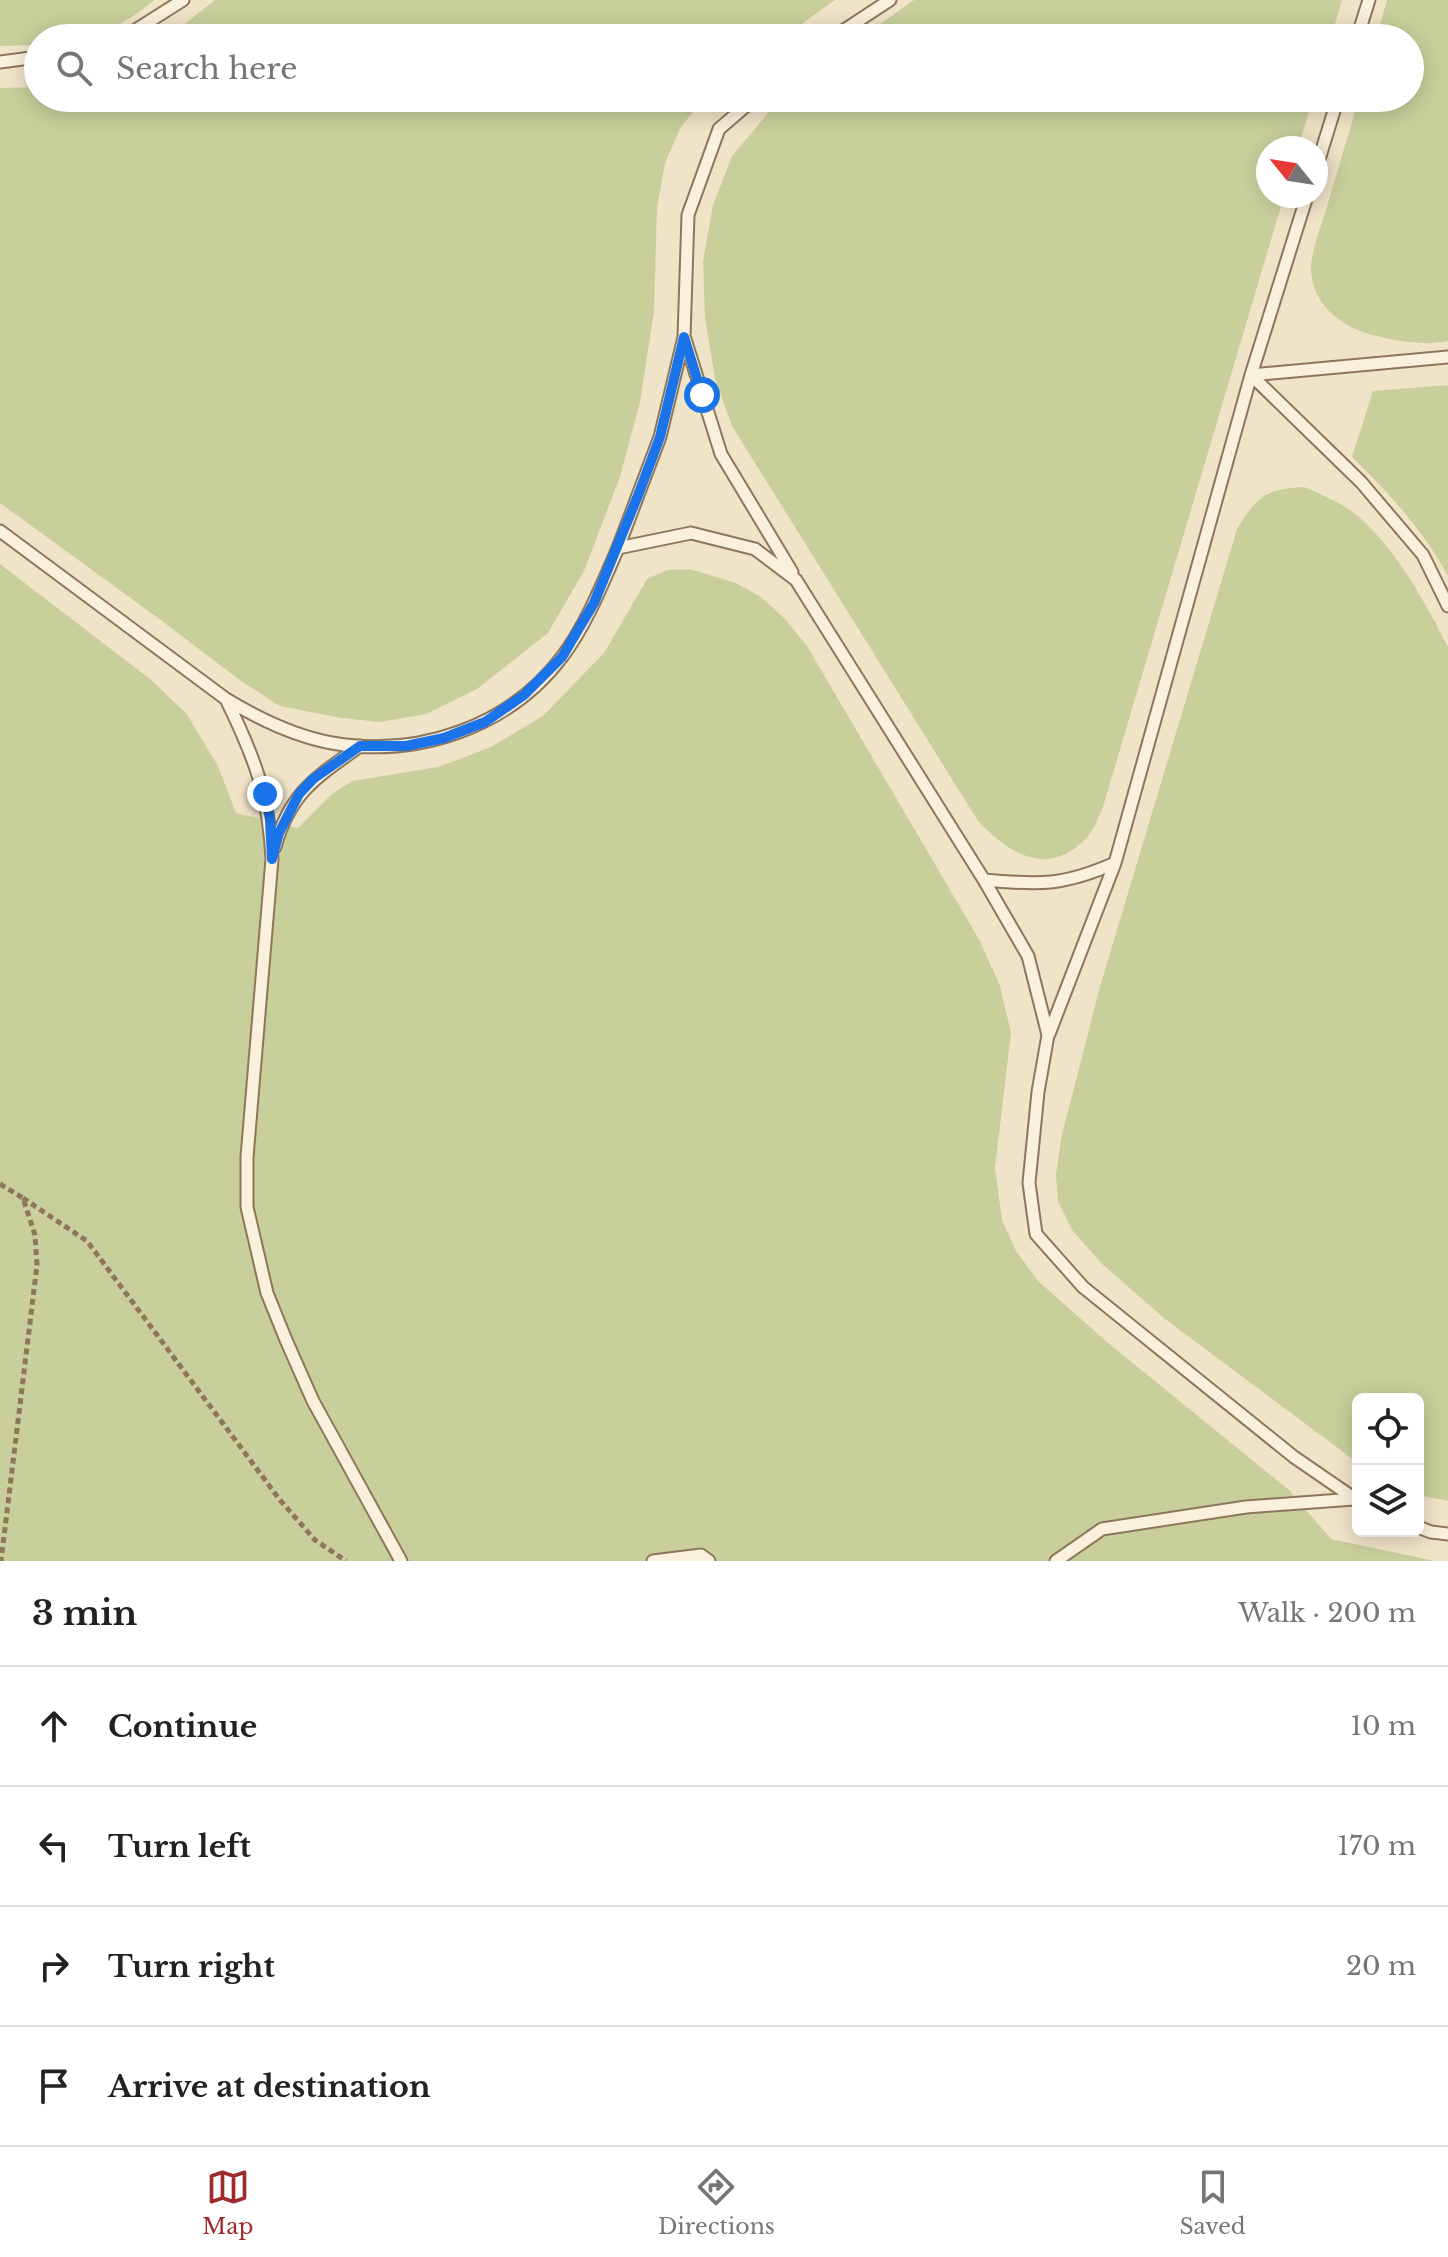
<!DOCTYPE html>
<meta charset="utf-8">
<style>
:root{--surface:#fff;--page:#f2f2f2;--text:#222;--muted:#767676;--line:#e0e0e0;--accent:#9e2a2b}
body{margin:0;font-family:"Libre Baskerville",serif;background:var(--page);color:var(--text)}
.controls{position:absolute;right:24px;bottom:24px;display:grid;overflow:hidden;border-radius:12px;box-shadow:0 4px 20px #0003}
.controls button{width:72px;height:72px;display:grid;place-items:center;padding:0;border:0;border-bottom:2px solid var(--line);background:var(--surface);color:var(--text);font:40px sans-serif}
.compass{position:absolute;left:1256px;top:136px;width:72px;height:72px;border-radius:50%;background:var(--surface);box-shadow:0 4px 20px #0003;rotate:300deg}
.stop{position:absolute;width:24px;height:24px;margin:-18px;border:6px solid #1a73e8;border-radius:50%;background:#fff}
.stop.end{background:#1a73e8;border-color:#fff;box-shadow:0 2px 8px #0008}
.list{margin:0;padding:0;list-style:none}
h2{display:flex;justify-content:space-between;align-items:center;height:104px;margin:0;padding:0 32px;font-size:34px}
h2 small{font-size:26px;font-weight:400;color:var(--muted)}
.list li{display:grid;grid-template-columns:52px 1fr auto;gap:24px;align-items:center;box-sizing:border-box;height:120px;padding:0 32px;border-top:2px solid var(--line)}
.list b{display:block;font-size:30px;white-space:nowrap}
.list em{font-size:26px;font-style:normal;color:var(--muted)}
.icon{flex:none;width:44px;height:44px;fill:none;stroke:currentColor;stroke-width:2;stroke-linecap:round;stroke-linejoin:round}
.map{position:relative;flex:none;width:1448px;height:1561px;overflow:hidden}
.search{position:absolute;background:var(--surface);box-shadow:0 4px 20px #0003;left:24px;right:24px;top:24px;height:88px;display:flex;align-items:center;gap:20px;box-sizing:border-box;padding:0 28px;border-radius:44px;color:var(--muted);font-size:30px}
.sheet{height:584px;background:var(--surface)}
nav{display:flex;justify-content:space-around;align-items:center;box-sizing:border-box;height:112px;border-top:2px solid var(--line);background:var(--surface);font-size:22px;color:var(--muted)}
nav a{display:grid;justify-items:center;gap:4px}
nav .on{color:var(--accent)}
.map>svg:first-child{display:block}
.green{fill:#c9cf9b}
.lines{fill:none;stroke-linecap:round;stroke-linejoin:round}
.service-casing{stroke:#8d765c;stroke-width:15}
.path{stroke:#8d765c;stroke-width:5;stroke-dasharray:6 4;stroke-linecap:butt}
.service{stroke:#faf1dc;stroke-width:11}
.route{stroke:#1a73e8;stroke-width:10}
</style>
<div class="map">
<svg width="1448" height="1561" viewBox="0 0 1448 1561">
<rect width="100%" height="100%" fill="#f0e4c8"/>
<path class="green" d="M0 0H154C117 33 85 38 38 38V45L0 46Z
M215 0H835L782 38H167Z
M914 0H1342L1331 38H860Z
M1387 0H1448V341C1422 346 1394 341 1369 334 1340 326 1312 303 1311 270 1311 251 1320 229 1326 210 1337 173 1348 135 1359 98H1410V38H1376Z
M38 87V98H704L681 127 665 163 657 208 654 312 640 402 620 477 584 571 548 633 477 689 426 714 380 722 341 718 280 706 241 681 162 621 0 503V88Z
M781 98H1313L1298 148H1268V196H1284L1103 807C1099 815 1095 827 1089 835 1051 879 1011 856 978 821L732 426 715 379 705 318 703 261 713 205 732 156Z
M1448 385V576C1423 530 1389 493 1352 457L1373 391Z
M1304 487C1323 495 1344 504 1359 517 1398 552 1425 602 1448 647V1501L1418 1495V1399H1358V1463L1165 1319 1101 1263 1072 1230 1058 1201 1056 1175 1061 1139 1099 990 1237 529C1257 497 1264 489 1304 487Z
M0 564 150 679 186 713 218 766 236 813 298 828 332 794 352 781 438 767 491 747 543 716 604 653 647 579 667 570 690 569 736 583 761 597 785 619 807 646 980 941 1000 986 1011 1033 995 1168 1002 1220 1016 1251 1038 1281 1107 1342 1289 1490 1331 1539 1435 1561H0Z"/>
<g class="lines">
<defs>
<path id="service" d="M123 38 183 0
M832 38 890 0
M1357 38 1369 0
M0 62 38 57
M1316 169 1338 98
M685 339 721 454 792 572
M1251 375 1361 482 1423 555 1448 606
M1251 375 1448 357
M0 531 226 699C259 719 294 736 332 743 418 758 509 727 562 657 586 625 602 585 618 548L691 533 755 549 796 580 984 880 1028 956 1048 1035 1038 1092 1029 1183 1036 1234 1083 1287 1294 1457 1358 1501
M618 548 660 437 684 337 688 215 719 129 755 98
M226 699C254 756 269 795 272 859L247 1157V1207L267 1293 286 1340 313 1401 401 1561
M275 847C290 792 317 777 360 746
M984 880C1039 885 1063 886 1115 863
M1049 1034 1115 863 1251 375 1307 196
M1418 1527 1431 1532 1448 1534
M653 1561 701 1555 709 1561
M1056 1561 1102 1529 1246 1507 1354 1499"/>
</defs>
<use href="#service" class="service-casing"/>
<path class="path" d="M0 1184 23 1198 35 1235 37 1265 1 1561
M23 1198 87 1241 280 1500 315 1540 346 1561"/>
<use href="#service" class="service"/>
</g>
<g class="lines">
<path class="route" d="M265 794 270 819 272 859 279 833 299 794 313 779 360 746H406L444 738 485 722 524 695 562 657 594 603 639 493 660 437 684 337 702 395"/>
</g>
</svg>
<div class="controls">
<button><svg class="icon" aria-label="locate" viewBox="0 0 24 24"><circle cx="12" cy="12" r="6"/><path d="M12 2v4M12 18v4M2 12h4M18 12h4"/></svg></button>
<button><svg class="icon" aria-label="layers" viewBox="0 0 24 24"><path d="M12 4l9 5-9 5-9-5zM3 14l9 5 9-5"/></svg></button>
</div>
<svg class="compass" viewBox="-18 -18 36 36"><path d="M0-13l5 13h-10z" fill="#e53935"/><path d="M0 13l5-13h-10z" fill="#767676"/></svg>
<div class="stop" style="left:702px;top:395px"></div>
<div class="stop end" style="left:265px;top:794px"></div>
<div class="search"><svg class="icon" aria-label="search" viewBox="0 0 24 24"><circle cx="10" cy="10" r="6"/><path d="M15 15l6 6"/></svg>Search here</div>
</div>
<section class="sheet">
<h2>3 min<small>Walk · 200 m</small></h2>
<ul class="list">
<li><svg class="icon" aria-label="ahead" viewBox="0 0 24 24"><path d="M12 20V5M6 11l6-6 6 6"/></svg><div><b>Continue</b></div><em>10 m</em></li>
<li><svg class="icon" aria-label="left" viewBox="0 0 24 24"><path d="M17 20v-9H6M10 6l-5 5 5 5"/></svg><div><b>Turn left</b></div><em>170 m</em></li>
<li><svg class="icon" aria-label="right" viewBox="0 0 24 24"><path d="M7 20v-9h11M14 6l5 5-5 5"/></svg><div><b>Turn right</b></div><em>20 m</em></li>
<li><svg class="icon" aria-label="arrive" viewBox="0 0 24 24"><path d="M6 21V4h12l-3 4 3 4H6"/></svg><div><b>Arrive at destination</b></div></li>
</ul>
</section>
<nav>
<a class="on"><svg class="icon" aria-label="map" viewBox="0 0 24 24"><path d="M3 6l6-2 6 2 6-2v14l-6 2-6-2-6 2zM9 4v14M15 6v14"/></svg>Map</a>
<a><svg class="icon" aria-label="directions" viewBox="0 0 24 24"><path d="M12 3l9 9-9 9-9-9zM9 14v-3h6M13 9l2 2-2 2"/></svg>Directions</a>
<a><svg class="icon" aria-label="saved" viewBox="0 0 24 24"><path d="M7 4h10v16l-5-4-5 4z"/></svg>Saved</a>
</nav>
